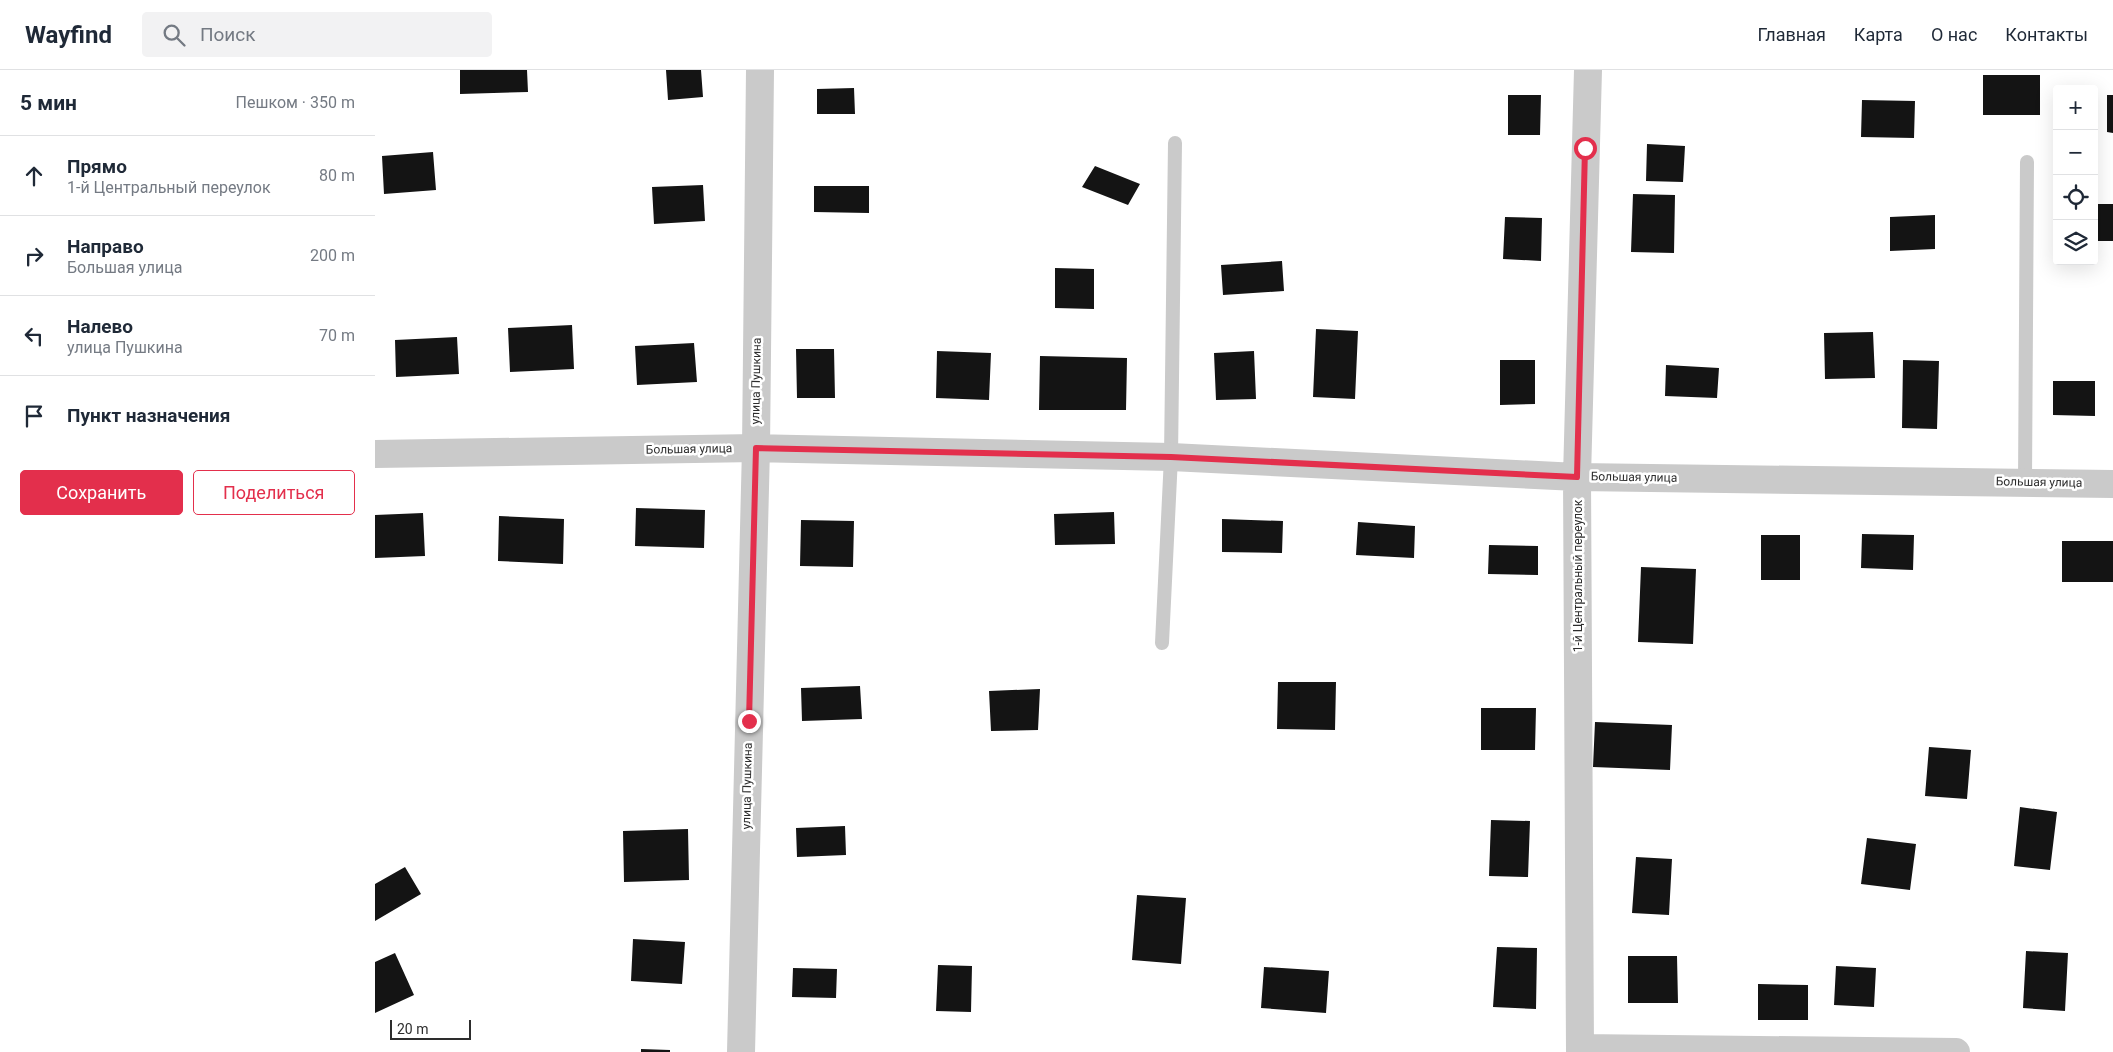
<!DOCTYPE html>
<html lang="ru">
<meta charset="utf-8">
<style>
:root{--surface:#fff;--page:#f2f2f3;--text:#1f2937;--muted:#747a83;--line:#e0e1e3;--accent:#e32f4c}
body{margin:0;font-family:Roboto,sans-serif;background:var(--page);color:var(--text)}
.controls{position:absolute;right:15px;top:15px;display:grid;overflow:hidden;border-radius:5px;box-shadow:0 5px 20px #0002}
.controls button{width:45px;height:45px;display:grid;place-items:center;padding:0;border:0;border-bottom:1px solid var(--line);background:var(--surface);color:var(--text);font:25px sans-serif}
.scale{position:absolute;left:15px;bottom:12px;width:81px;box-sizing:border-box;padding-left:5px;border:2px solid #2d2d2d;border-top:0;font-size:14px;line-height:18px;white-space:nowrap;color:#2d2d2d;-webkit-text-stroke:4px #fff;paint-order:stroke}
.stop{position:absolute;width:15px;height:15px;margin:-11px;border:4px solid #e32f4c;border-radius:50%;background:#fff}
.stop.end{background:#e32f4c;border-color:#fff;box-shadow:0 1px 5px #0008}
.list{margin:0;padding:0;list-style:none}
h2{display:flex;justify-content:space-between;align-items:center;height:65px;margin:0;padding:0 20px;font-size:21px}
h2 small{font-size:16px;font-weight:400;color:var(--muted)}
.list li{display:grid;grid-template-columns:32px 1fr auto;gap:15px;align-items:center;box-sizing:border-box;height:80px;padding:0 20px;border-top:1px solid var(--line)}
.list b{display:block;font-size:19px;white-space:nowrap}
.list p{margin:0;font-size:16px;white-space:nowrap;color:var(--muted)}
.list em{font-size:16px;font-style:normal;color:var(--muted)}
.actions{display:flex;gap:10px;padding:15px 20px}
.actions a{flex:1;padding:11px 0;border:1px solid var(--accent);border-radius:5px;text-align:center;font-size:18px;color:var(--accent)}
.actions .main{background:var(--accent);color:#fff}
.icon{flex:none;width:28px;height:28px;fill:none;stroke:currentColor;stroke-width:2;stroke-linecap:round;stroke-linejoin:round}
.map{position:relative;flex:none;width:1738px;height:982px;overflow:hidden}
header{display:flex;align-items:center;gap:30px;box-sizing:border-box;height:70px;padding:0 25px;background:var(--surface);border-bottom:1px solid var(--line)}
header strong{font-size:24px}
nav{display:flex;gap:28px;margin-inline-start:auto;font-size:18px}
.search{width:350px;height:45px;background:var(--page);display:flex;align-items:center;gap:12px;box-sizing:border-box;padding:0 18px;border-radius:5px;color:var(--muted);font-size:19px}
main{display:flex}
aside{flex:1;background:var(--surface)}
.map>svg:first-child{display:block}
.building{fill:#141414}
.lines{fill:none;stroke-linecap:round;stroke-linejoin:round}
.service{stroke:#cacaca;stroke-width:14}
.minor{stroke:#cacaca;stroke-width:28}
.route{stroke:#e32f4c;stroke-width:6}
.labels{text-anchor:middle;dominant-baseline:central;stroke-width:5;stroke-linejoin:round;paint-order:stroke}
.street-label{font-size:12px;fill:#2d2d2d;stroke:#fff}
</style>
<header>
<strong>Wayfind</strong>
<div class="search"><svg class="icon" aria-label="search" viewBox="0 0 24 24"><circle cx="10" cy="10" r="6"/><path d="M15 15l6 6"/></svg>Поиск</div>
<nav><a>Главная</a><a>Карта</a><a>О нас</a><a>Контакты</a></nav>
</header>
<main>
<aside>
<h2>5 мин<small>Пешком · 350 m</small></h2>
<ul class="list">
<li><svg class="icon" aria-label="ahead" viewBox="0 0 24 24"><path d="M12 20V5M6 11l6-6 6 6"/></svg><div><b>Прямо</b><p>1-й Центральный переулок</p></div><em>80 m</em></li>
<li><svg class="icon" aria-label="right" viewBox="0 0 24 24"><path d="M7 20v-9h11M14 6l5 5-5 5"/></svg><div><b>Направо</b><p>Большая улица</p></div><em>200 m</em></li>
<li><svg class="icon" aria-label="left" viewBox="0 0 24 24"><path d="M17 20v-9H6M10 6l-5 5 5 5"/></svg><div><b>Налево</b><p>улица Пушкина</p></div><em>70 m</em></li>
<li><svg class="icon" aria-label="arrive" viewBox="0 0 24 24"><path d="M6 21V4h12l-3 4 3 4H6"/></svg><div><b>Пункт назначения</b></div></li>
</ul>
<div class="actions"><a class="main">Сохранить</a><a>Поделиться</a></div>
</aside>
<div class="map">
<svg width="1738" height="982" viewBox="0 0 1738 982">
<rect width="100%" height="100%" fill="#fff"/>
<path class="building" d="M85 0H152L153 22 85 24Z
M291 0H326L328 27 293 30Z
M1608 5H1665V45H1608Z
M479 18 480 44H442V19Z
M1133 25H1166L1165 65H1133Z
M1732 25H1738V63L1732 62Z
M1487 30 1540 31 1539 68 1486 67Z
M1272 74 1310 76 1308 112 1271 111Z
M58 82 61 120 9 124 7 86Z
M720 96 765 114 753 135 707 117Z
M328 115 330 151 279 154 277 117Z
M439 116H494V143L439 142Z
M1258 124 1300 125 1299 183 1256 182Z
M1719 134H1738V171H1719Z
M1560 145V179L1515 181V147Z
M1130 147 1167 148 1166 191 1128 189Z
M907 191 909 221 848 225 846 195Z
M680 198 719 199V239L680 238Z
M197 255 199 299 135 302 133 258Z
M941 259 983 261 980 329 938 327Z
M1498 262 1500 308 1450 309 1449 263Z
M82 267 84 304 21 307 20 270Z
M319 273 322 312 262 315 260 276Z
M421 279H459L460 328H422Z
M562 281 616 283 614 330 561 328Z
M879 281 881 329 841 330 839 283Z
M665 286 752 288 751 340H664Z
M1125 290H1160V334L1125 335Z
M1528 290 1564 291 1562 359 1527 358Z
M1291 295 1344 298 1342 328 1290 326Z
M1678 311H1720V346L1678 345Z
M261 438 330 440 329 478 260 476Z
M739 442 740 474 680 475 679 444Z
M48 443 50 486 0 488V445Z
M124 446 189 449 188 494 123 491Z
M847 449 908 451 907 483 847 482Z
M426 450 479 451 478 497 425 496Z
M983 452 1040 456 1039 488 981 485Z
M1487 464 1539 465 1538 500 1486 498Z
M1386 465H1425V510H1386Z
M1687 471H1738V512H1687Z
M1114 475 1163 476V505L1113 504Z
M1266 497 1321 499 1318 574 1263 572Z
M903 612H961L960 660 902 659Z
M485 616 487 649 427 651 426 618Z
M665 619 663 660 616 661 614 621Z
M1106 638H1161L1160 680H1106Z
M1220 652 1297 655 1295 700 1218 697Z
M1554 677 1596 680 1592 729 1550 726Z
M1645 737 1682 742 1675 800 1639 796Z
M1116 750 1155 751 1153 807 1114 806Z
M470 756 471 785 422 787 421 758Z
M313 759 314 810 249 812 248 761Z
M1492 768 1541 774 1535 820 1486 814Z
M1261 787 1297 789 1294 845 1257 843Z
M30 797 46 824 0 851V814Z
M762 825 811 828 806 894 757 890Z
M258 869 310 872 307 914 256 911Z
M1122 877 1162 878 1161 939 1118 937Z
M1651 881 1693 883 1690 941 1648 938Z
M20 883 39 925 0 943V892Z
M1253 886H1302L1303 933H1253Z
M563 895 597 896 596 942 561 941Z
M1461 896 1501 898 1499 937 1459 935Z
M889 897 954 901 951 943 886 938Z
M418 898 462 899 461 928 417 927Z
M1383 914 1433 915V950H1383Z
M266 979 295 980V982H266Z"/>
<g class="lines">
<path class="service" d="M1650 412 1652 92
M787 573 796 387 800 73"/>
<path class="minor" d="M0 384 381 378 796 387 1202 407 1738 414
M1205 978 1581 982
M366 982 381 378 385 0
M1205 982 1202 407 1213 0"/>
</g>
<g class="lines">
<path class="route" d="M374 651 381 378 796 387 1202 407 1210 78"/>
</g>
<g class="labels">
<g class="street-label">
<text transform="translate(381 311) rotate(-89)">улица Пушкина</text>
<text transform="translate(314 379) rotate(-1)">Большая улица</text>
<text transform="translate(1259 407) rotate(1)">Большая улица</text>
<text transform="translate(1664 412) rotate(1)">Большая улица</text>
<text transform="translate(1203 506) rotate(-90)">1-й Центральный переулок</text>
<text transform="translate(372 716) rotate(-89)">улица Пушкина</text>
</g>
</g>
</svg>
<div class="controls">
<button>+</button>
<button>−</button>
<button><svg class="icon" aria-label="locate" viewBox="0 0 24 24"><circle cx="12" cy="12" r="6"/><path d="M12 2v4M12 18v4M2 12h4M18 12h4"/></svg></button>
<button><svg class="icon" aria-label="layers" viewBox="0 0 24 24"><path d="M12 4l9 5-9 5-9-5zM3 14l9 5 9-5"/></svg></button>
</div>
<div class="scale">20 m</div>
<div class="stop" style="left:1210px;top:78px"></div>
<div class="stop end" style="left:374px;top:651px"></div>
</div>
</main>
